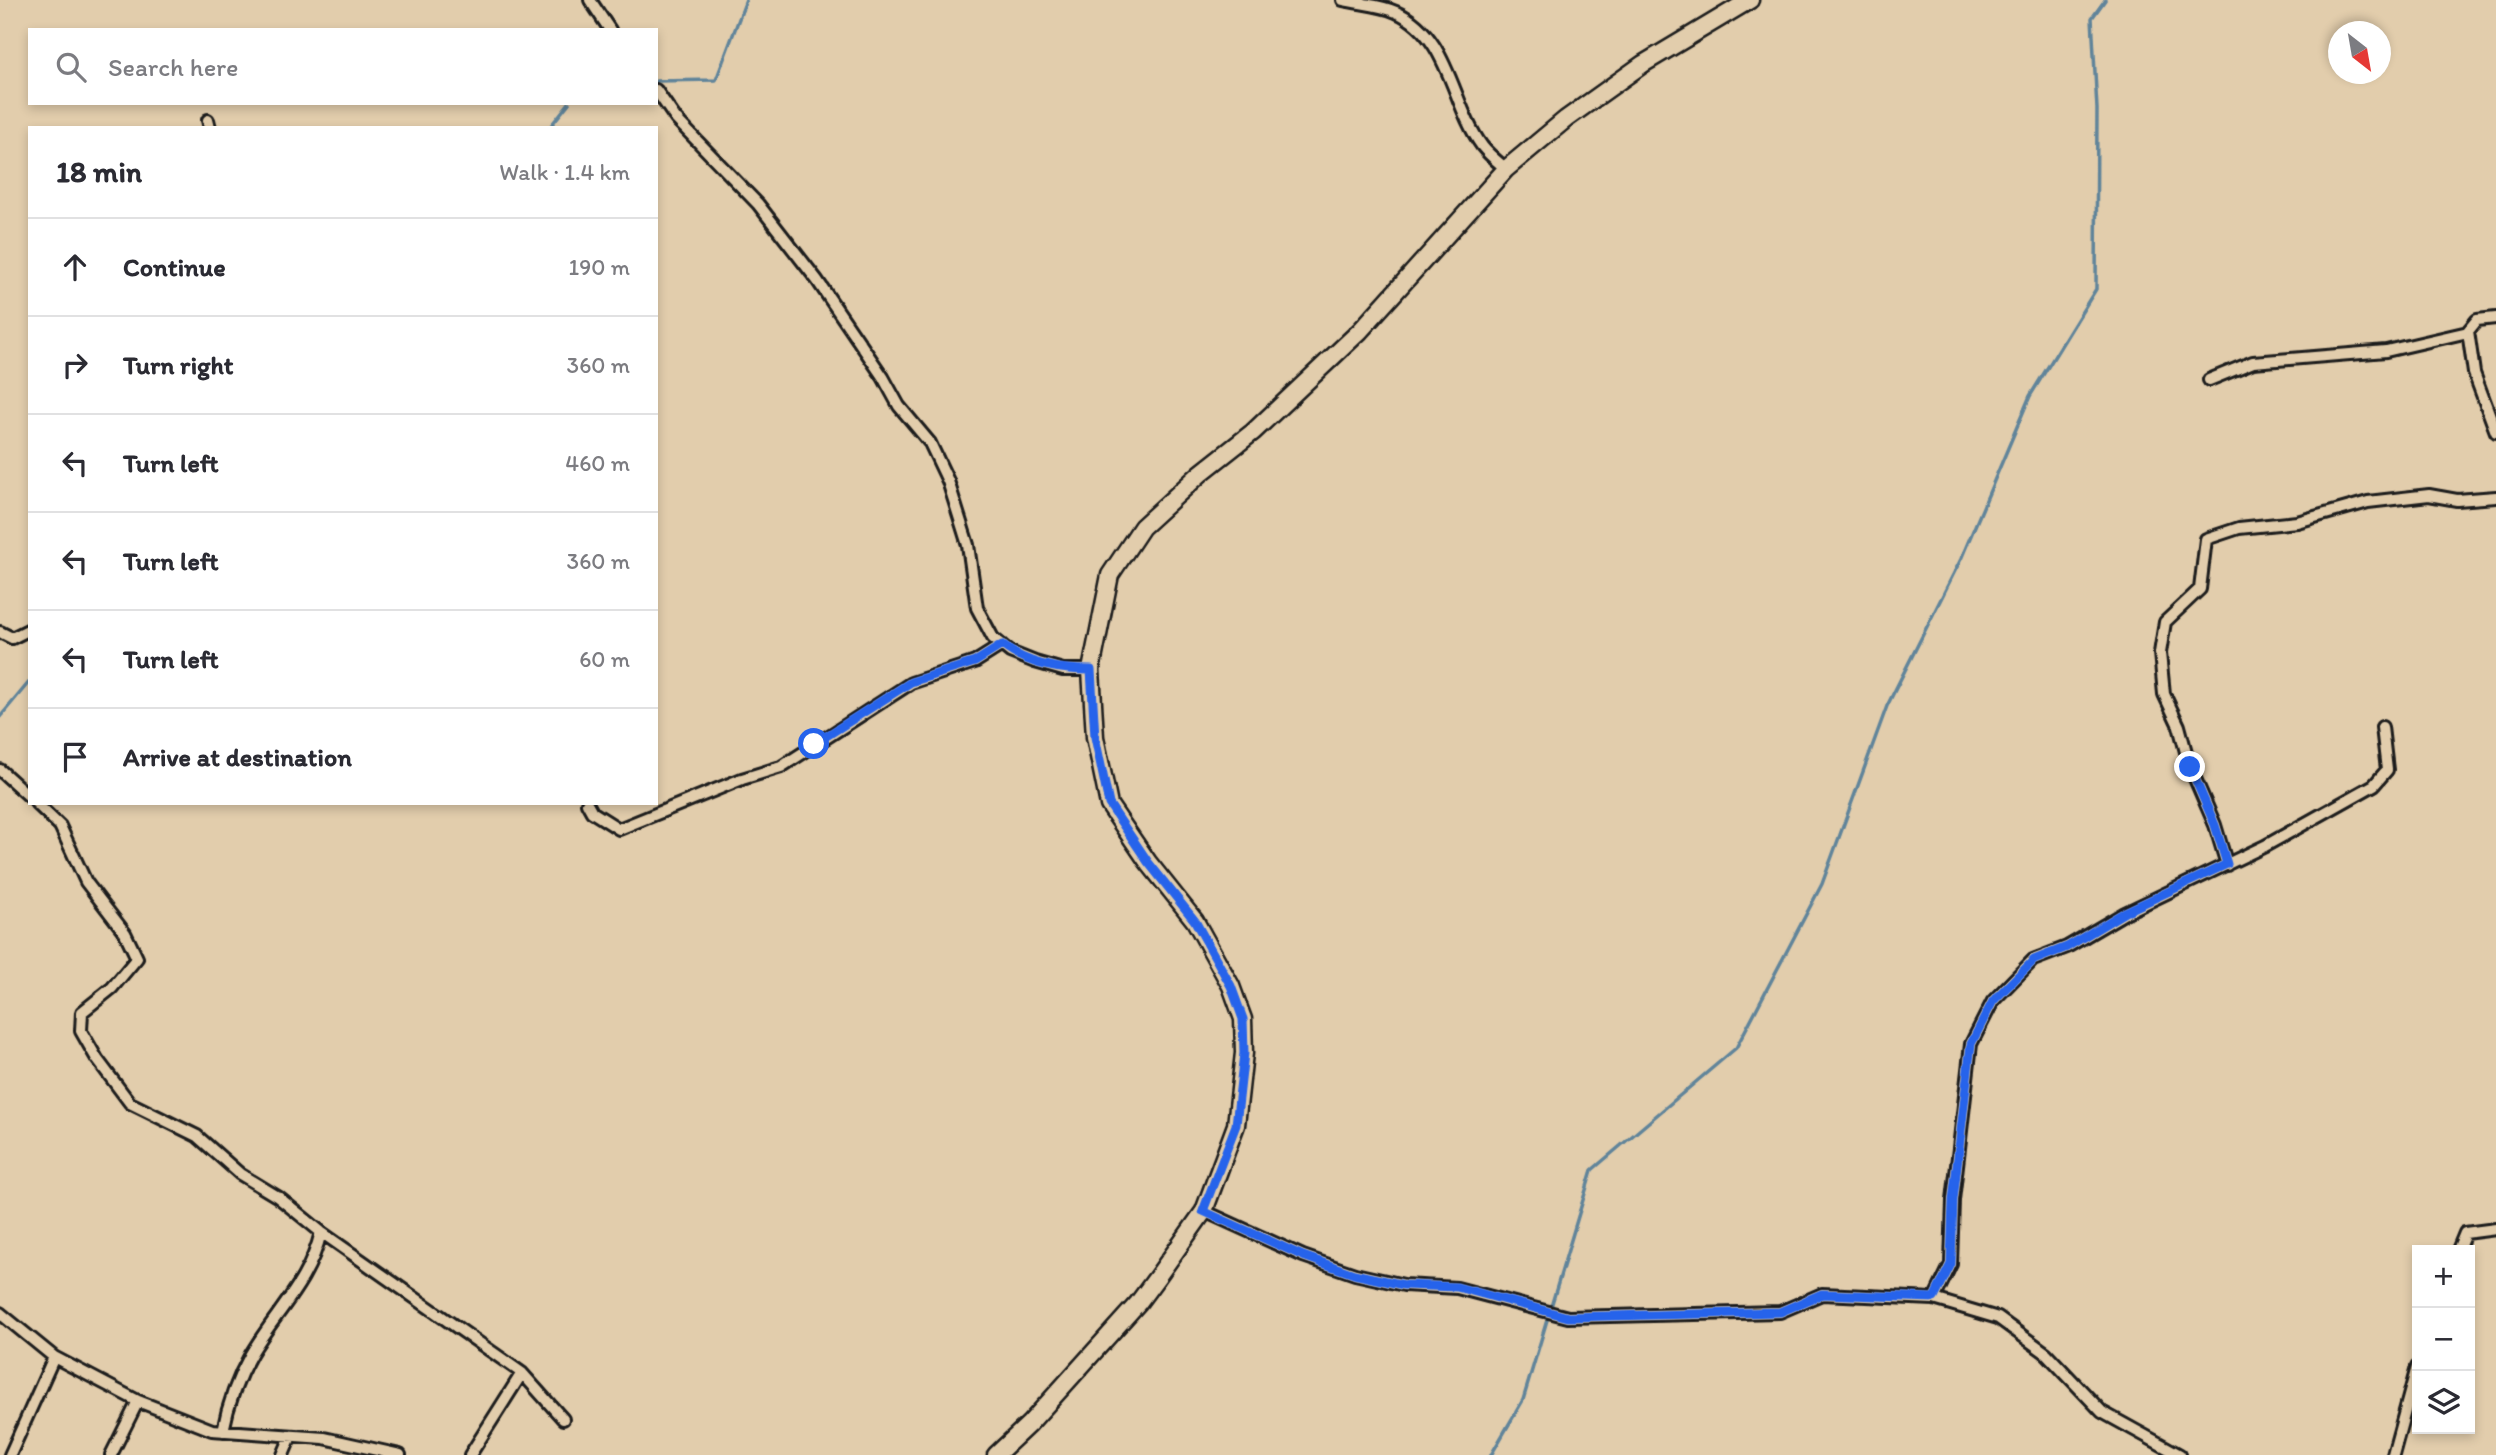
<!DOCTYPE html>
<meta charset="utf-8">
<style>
:root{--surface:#fff;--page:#f7f7f7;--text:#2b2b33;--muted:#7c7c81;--line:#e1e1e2}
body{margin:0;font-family:Itim,sans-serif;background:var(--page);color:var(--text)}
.controls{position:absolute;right:21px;bottom:21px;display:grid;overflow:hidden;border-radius:0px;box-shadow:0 4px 10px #0003}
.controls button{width:63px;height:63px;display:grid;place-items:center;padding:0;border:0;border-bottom:2px solid var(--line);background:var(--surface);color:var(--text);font:35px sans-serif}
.compass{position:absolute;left:2328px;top:21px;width:63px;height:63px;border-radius:50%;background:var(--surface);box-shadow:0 4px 10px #0003;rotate:149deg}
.stop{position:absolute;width:21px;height:21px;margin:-16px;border:5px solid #2563eb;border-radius:50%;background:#fff}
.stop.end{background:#2563eb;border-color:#fff;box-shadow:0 2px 7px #0008}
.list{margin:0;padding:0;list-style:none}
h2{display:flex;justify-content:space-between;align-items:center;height:91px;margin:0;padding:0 28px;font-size:30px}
h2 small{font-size:23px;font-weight:400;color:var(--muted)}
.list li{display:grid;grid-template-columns:46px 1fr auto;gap:21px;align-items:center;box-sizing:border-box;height:98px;padding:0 28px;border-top:2px solid var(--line)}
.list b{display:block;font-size:26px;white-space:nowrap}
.list em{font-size:23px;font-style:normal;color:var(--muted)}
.icon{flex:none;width:38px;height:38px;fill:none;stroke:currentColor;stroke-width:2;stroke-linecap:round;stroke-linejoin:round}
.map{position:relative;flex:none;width:2496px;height:1455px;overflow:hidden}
.search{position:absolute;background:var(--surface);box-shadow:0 4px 10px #0003;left:28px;top:28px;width:630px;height:77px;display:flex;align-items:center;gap:18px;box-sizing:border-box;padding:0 24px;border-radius:0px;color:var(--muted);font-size:26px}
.panel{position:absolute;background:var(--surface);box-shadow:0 4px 10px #0003;left:28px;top:126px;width:630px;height:679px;border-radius:0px}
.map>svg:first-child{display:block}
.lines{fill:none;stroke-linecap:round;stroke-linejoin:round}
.stream{stroke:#60849a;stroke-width:3.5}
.street-casing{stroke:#1c1c1c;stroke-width:16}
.secondary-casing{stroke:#1c1c1c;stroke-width:21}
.street{stroke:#e2cdac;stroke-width:10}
.secondary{stroke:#e2cdac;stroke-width:16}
.route{stroke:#2563eb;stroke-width:9}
</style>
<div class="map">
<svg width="2496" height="1455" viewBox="0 0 2496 1455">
<rect width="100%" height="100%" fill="#e2cdac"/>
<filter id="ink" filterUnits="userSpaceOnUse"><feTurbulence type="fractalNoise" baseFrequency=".0143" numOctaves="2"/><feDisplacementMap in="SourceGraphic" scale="14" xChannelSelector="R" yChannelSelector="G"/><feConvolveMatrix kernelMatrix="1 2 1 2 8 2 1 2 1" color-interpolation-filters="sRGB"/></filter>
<g filter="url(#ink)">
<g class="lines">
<path class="stream" d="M656 81 716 80 746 0
M549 128 569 103
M0 717 30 681
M1491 1455 1523 1400 1592 1170 1736 1048 1822 884 1887 706 1961 559 2030 396 2096 289 2097 109 2092 18 2105 0"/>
<defs>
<path id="street" d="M590 0 610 30
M1343 0C1360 4 1381 5 1396 12 1450 36 1451 104 1482 146 1489 155 1498 162 1506 169
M656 90 676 119 758 204 817 280 883 377 899 406 930 443 948 481 968 545 977 608 993 638 1010 652 1035 662 1063 670H1091
M208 120 210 128
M2496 318 2477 320 2468 331 2474 373 2496 432
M2209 380 2253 362 2386 351 2468 332
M0 632 12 638 30 629
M0 770 30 797
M36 803 60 826 86 882 125 933 137 958 112 988 82 1012 81 1031 97 1059 130 1103 197 1136 240 1174 278 1197 321 1232 522 1373 563 1419
M587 803 592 812 619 829 742 779 781 767 911 683 975 662 1002 645
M2227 865 2215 825 2190 767 2179 726 2164 694 2160 653 2165 622 2200 589 2206 539 2239 528 2297 522 2368 502 2429 495 2457 500 2496 497
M1204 1211 1303 1256 1355 1274 1404 1285 1457 1288 1568 1317 1780 1312 1822 1294 1934 1299 1998 1318 2046 1353 2102 1412 2180 1455
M2458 1250 2465 1233 2496 1229
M1934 1299 1951 1264 1953 1200 1971 1044 1993 1001 2033 960 2067 947 2125 913 2265 846 2374 785 2387 770 2382 727
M0 1313 54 1357 138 1401 212 1430 324 1438 400 1455
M223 1431C228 1404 237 1379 251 1354 277 1310 309 1283 321 1232
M10 1455 54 1357
M111 1455 138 1401
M283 1455 291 1436
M470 1455 522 1373
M2393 1455 2417 1367"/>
<path id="secondary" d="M996 1455 1029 1424 1138 1303 1158 1276 1204 1211 1236 1125 1244 1053 1243 1019 1231 986 1195 921 1148 862 1109 805 1095 737 1091 670 1110 575 1142 527 1201 473 1253 432 1360 331 1506 169 1566 119 1643 64 1750 0"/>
</defs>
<use href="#street" class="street-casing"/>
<use href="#secondary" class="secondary-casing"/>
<use href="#street" class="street"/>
<use href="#secondary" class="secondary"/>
</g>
</g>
<g class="lines" filter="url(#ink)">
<path class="route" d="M814 744 911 682 975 662 1002 645C1027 665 1060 670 1091 670L1095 737 1109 804 1148 862 1195 921 1231 986 1243 1019 1244 1053 1236 1125 1203 1211 1303 1256 1354 1274 1404 1285 1457 1287 1568 1317 1780 1312 1822 1294 1934 1298 1951 1264 1953 1200 1971 1044 1993 1001 2034 960 2067 947 2125 912 2227 864 2215 825 2190 767"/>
</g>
</svg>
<div class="controls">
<button>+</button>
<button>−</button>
<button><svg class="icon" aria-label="layers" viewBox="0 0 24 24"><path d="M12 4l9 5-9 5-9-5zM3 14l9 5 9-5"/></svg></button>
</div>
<svg class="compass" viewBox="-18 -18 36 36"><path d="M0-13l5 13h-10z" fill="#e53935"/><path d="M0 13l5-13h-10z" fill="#7c7c81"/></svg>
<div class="stop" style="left:814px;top:744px"></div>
<div class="stop end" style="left:2190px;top:767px"></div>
<div class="search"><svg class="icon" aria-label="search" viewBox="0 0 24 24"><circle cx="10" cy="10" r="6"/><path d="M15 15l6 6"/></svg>Search here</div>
<section class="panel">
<h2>18 min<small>Walk · 1.4 km</small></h2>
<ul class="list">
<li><svg class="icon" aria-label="ahead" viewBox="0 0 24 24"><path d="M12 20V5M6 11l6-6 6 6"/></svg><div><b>Continue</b></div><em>190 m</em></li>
<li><svg class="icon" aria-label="right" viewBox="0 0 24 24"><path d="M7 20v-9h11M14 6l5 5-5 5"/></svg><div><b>Turn right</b></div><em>360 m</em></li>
<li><svg class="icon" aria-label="left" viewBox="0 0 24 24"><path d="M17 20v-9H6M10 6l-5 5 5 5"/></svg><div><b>Turn left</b></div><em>460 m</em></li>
<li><svg class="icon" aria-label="left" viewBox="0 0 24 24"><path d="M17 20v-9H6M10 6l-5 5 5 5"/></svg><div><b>Turn left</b></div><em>360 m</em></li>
<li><svg class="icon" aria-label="left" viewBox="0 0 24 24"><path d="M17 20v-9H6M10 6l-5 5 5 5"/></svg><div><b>Turn left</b></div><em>60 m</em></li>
<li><svg class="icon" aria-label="arrive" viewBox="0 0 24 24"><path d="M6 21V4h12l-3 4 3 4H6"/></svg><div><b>Arrive at destination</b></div></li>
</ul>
</section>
</div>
